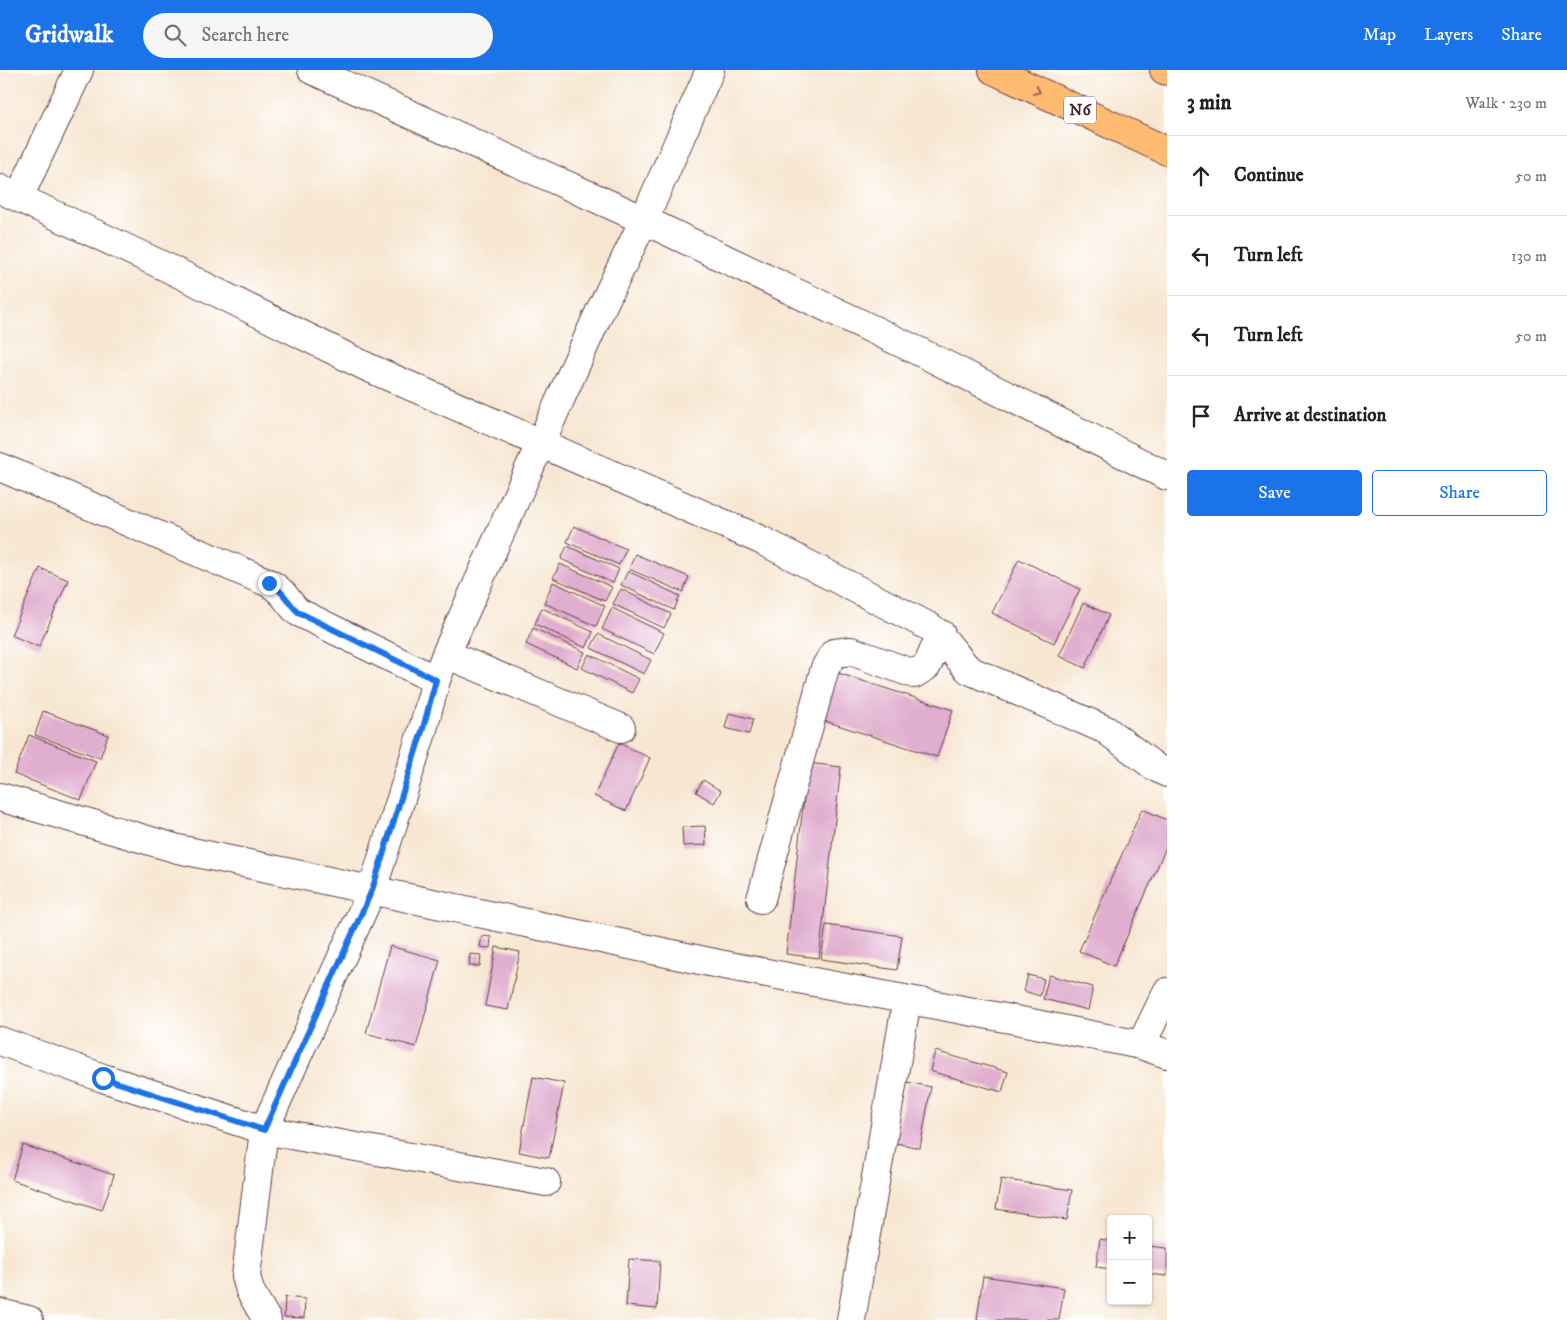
<!DOCTYPE html>
<meta charset="utf-8">
<style>
:root{--surface:#fff;--page:#f6f6f6;--text:#202124;--muted:#757577;--line:#e0e0e0;--accent:#1a73e8}
body{margin:0;font-family:"IM FELL DW Pica",serif;background:var(--page);color:var(--text)}
.controls{position:absolute;right:15px;bottom:15px;display:grid;overflow:hidden;border-radius:5px;box-shadow:0 1px 4px #0004}
.controls button{width:45px;height:45px;display:grid;place-items:center;padding:0;border:0;border-bottom:1px solid var(--line);background:var(--surface);color:var(--text);font:25px sans-serif}
.stop{position:absolute;width:15px;height:15px;margin:-11px;border:4px solid #1a73e8;border-radius:50%;background:#fff}
.stop.end{background:#1a73e8;border-color:#fff;box-shadow:0 1px 5px #0008}
.list{margin:0;padding:0;list-style:none}
h2{display:flex;justify-content:space-between;align-items:center;height:65px;margin:0;padding:0 20px;font-size:21px}
h2 small{font-size:16px;font-weight:400;color:var(--muted)}
.list li{display:grid;grid-template-columns:32px 1fr auto;gap:15px;align-items:center;box-sizing:border-box;height:80px;padding:0 20px;border-top:1px solid var(--line)}
.list b{display:block;font-size:19px;white-space:nowrap}
.list em{font-size:16px;font-style:normal;color:var(--muted)}
.actions{display:flex;gap:10px;padding:15px 20px}
.actions a{flex:1;padding:11px 0;border:1px solid var(--accent);border-radius:5px;text-align:center;font-size:18px;color:var(--accent)}
.actions .main{background:var(--accent);color:#fff}
.icon{flex:none;width:28px;height:28px;fill:none;stroke:currentColor;stroke-width:2;stroke-linecap:round;stroke-linejoin:round}
.map{position:relative;flex:none;width:1167px;height:1250px;overflow:hidden}
header{display:flex;align-items:center;gap:30px;box-sizing:border-box;height:70px;padding:0 25px;background:var(--accent);color:#fff}
header strong{font-size:24px}
nav{display:flex;gap:28px;margin-inline-start:auto;font-size:18px}
.search{width:350px;height:45px;background:var(--page);display:flex;align-items:center;gap:12px;box-sizing:border-box;padding:0 18px;border-radius:28px;color:var(--muted);font-size:19px}
main{display:flex}
aside{flex:1;background:var(--surface)}
.map>svg:first-child{display:block}
.building{fill:#e0aecf}
.lines{fill:none;stroke-linecap:round;stroke-linejoin:round}
.minor-casing{stroke:#643d44;stroke-width:30}
.major-casing{stroke:#643d44;stroke-width:30}
.minor{stroke:#fff;stroke-width:28}
.major{stroke:#ffbb71;stroke-width:28}
.oneway{stroke:#9b654a}
.route{stroke:#1a73e8;stroke-width:6}
.labels{text-anchor:middle;dominant-baseline:central;stroke-width:4;stroke-linejoin:round;paint-order:stroke}
.shield{fill:#fff;stroke:#80626b;stroke-width:1}
.shield-label{font-size:16px;font-weight:bold;fill:#4a1f2b}
</style>
<header>
<strong>Gridwalk</strong>
<div class="search"><svg class="icon" aria-label="search" viewBox="0 0 24 24"><circle cx="10" cy="10" r="6"/><path d="M15 15l6 6"/></svg>Search here</div>
<nav><a>Map</a><a>Layers</a><a>Share</a></nav>
</header>
<main>
<div class="map">
<svg width="1167" height="1250" viewBox="0 0 1167 1250">
<rect width="100%" height="100%" fill="#fff"/>
<filter id="ink" filterUnits="userSpaceOnUse"><feTurbulence type="fractalNoise" baseFrequency=".02" numOctaves="2"/><feDisplacementMap in="SourceGraphic" scale="10" xChannelSelector="R" yChannelSelector="G"/><feConvolveMatrix kernelMatrix="1 2 1 2 8 2 1 2 1" color-interpolation-filters="sRGB"/></filter>
<filter id="wash" filterUnits="userSpaceOnUse"><feTurbulence type="fractalNoise" baseFrequency=".0096" numOctaves="4" result="noise"/><feDisplacementMap in="SourceGraphic" scale="20" xChannelSelector="R" yChannelSelector="G"/><feGaussianBlur stdDeviation="1.12" result="paint"/><feColorMatrix in="noise" values="0 0 0 0 0 0 0 0 0 0 0 0 0 0 0 0 0 1.4 0 .05"/><feComposite in="paint" operator="in"/></filter>
<g filter="url(#wash)">
<rect width="100%" height="100%" fill="#f7e7d2"/>
<g id="blocks">
<path class="building" d="M574 456 626 479 619 495 567 472Z
M567 476 619 499 613 513 561 489Z
M635 484 689 507 683 522 629 499Z
M1019 489 1080 519 1054 573 992 543Z
M560 494 612 517 605 531 553 508Z
M40 498 68 510 39 577 11 565Z
M628 501 680 526 674 540 621 515Z
M553 512 605 536 596 556 544 533Z
M621 519 671 544 664 558 613 534Z
M1083 533 1109 545 1085 598 1059 586Z
M542 538 593 562 586 578 535 554Z
M612 538 664 563 654 584 602 559Z
M533 558 585 582 577 598 526 574Z
M598 564 651 590 644 604 591 578Z
M589 584 639 609 632 623 582 598Z
M838 603 953 640 937 687 822 650Z
M43 641 108 665 100 688 35 665Z
M729 643 753 649 749 664 725 658Z
M29 665 96 691 81 730 14 704Z
M619 673 650 688 626 741 594 726Z
M808 693 841 697 819 888 786 884Z
M703 710 721 721 714 733 696 722Z
M1142 739 1167 750V775L1114 896 1079 881Z
M705 756 706 775 683 776 682 757Z
M826 855 902 866 897 900 821 889Z
M482 866 491 867 490 878 480 877Z
M390 876 440 890 416 977 366 963Z
M496 877 520 882 508 940 485 936Z
M470 884 481 885 480 896H469Z
M1028 905 1044 909 1040 926 1024 921Z
M1049 905 1093 917 1088 940 1043 929Z
M935 981 1008 1002 1002 1022 930 1001Z
M533 1007 564 1013 549 1088 519 1082Z
M907 1012 931 1017 920 1078 896 1073Z
M23 1075 114 1105 102 1140 12 1110Z
M1001 1109 1072 1120 1067 1150 996 1139Z
M1100 1169 1111 1171V1199L1096 1197Z
M1148 1176 1167 1178V1206L1148 1204Z
M629 1189 660 1191 657 1239 626 1236Z
M983 1206 1064 1218 1059 1250H977Z
M285 1227 305 1229 304 1248 284 1247Z"/>
</g>
</g>
<g filter="url(#ink)">
<use href="#blocks" fill-opacity="0" stroke="#643d44" stroke-width="1"/>
<g class="lines">
<defs>
<path id="minor" d="M312 0 644 150 920 282 1167 406
M0 119 168 198 367 297 761 470 930 557C946 568 955 586 969 600L1106 660 1155 697 1167 703
M19 127 79 0
M0 397 269 513C286 523 286 531 298 542L436 610
M446 584 621 658
M0 727 178 779 719 894 1021 951 1141 975 1167 984
M761 829 825 598 834 583 851 581 914 604 927 596 941 564
M0 971 103 1008 264 1060 546 1112
M1141 975 1167 922
M0 1243 29 1250
M267 1250 250 1221 246 1206 264 1060 372 820 423 659 436 610 446 584 599 243 644 150 710 0
M851 1250 907 930"/>
<path id="major" d="M993 0 1167 81
M1164 0 1167 1"/>
</defs>
<use href="#minor" class="minor-casing"/>
<use href="#major" class="major-casing"/>
<use href="#minor" class="minor"/>
<use href="#major" class="major"/>
</g>
<defs><path id="oneway-chevron" d="M-2-3.5L2.5 0L-2 3.5" fill="none" stroke-width="1.6" stroke-linecap="round" stroke-linejoin="round" transform="scale(1.25)"/></defs>
<use class="oneway" href="#oneway-chevron" transform="translate(1037 21) rotate(25)"/>
</g>
<g class="lines" filter="url(#ink)">
<path class="route" d="M103 1008 264 1060 372 820 423 658 436 610 298 542C286 531 286 523 269 513"/>
</g>
<g class="labels">
<rect class="shield" x="1064" y="26.5" width="32" height="27" rx="4"/>
<g class="shield-label">
<text x="1080" y="40">N6</text>
</g>
</g>
</svg>
<div class="controls">
<button>+</button>
<button>−</button>
</div>
<div class="stop" style="left:103px;top:1008px"></div>
<div class="stop end" style="left:269px;top:513px"></div>
</div>
<aside>
<h2>3 min<small>Walk · 230 m</small></h2>
<ul class="list">
<li><svg class="icon" aria-label="ahead" viewBox="0 0 24 24"><path d="M12 20V5M6 11l6-6 6 6"/></svg><div><b>Continue</b></div><em>50 m</em></li>
<li><svg class="icon" aria-label="left" viewBox="0 0 24 24"><path d="M17 20v-9H6M10 6l-5 5 5 5"/></svg><div><b>Turn left</b></div><em>130 m</em></li>
<li><svg class="icon" aria-label="left" viewBox="0 0 24 24"><path d="M17 20v-9H6M10 6l-5 5 5 5"/></svg><div><b>Turn left</b></div><em>50 m</em></li>
<li><svg class="icon" aria-label="arrive" viewBox="0 0 24 24"><path d="M6 21V4h12l-3 4 3 4H6"/></svg><div><b>Arrive at destination</b></div></li>
</ul>
<div class="actions"><a class="main">Save</a><a>Share</a></div>
</aside>
</main>
